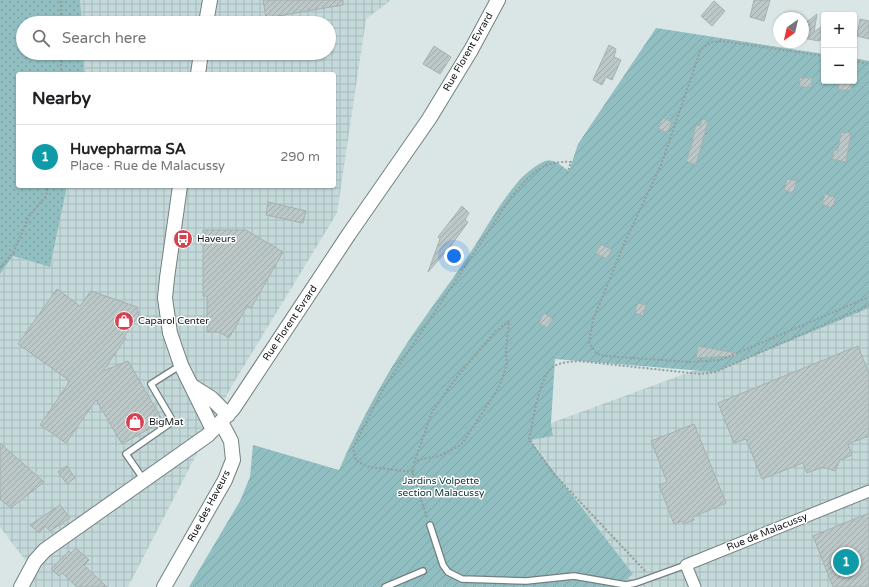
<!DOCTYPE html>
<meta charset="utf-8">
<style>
:root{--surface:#fff;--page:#f6f6f6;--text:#202124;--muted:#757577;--line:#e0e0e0;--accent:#b45309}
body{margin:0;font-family:"Varela Round",sans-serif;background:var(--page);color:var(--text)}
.controls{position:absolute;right:12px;top:12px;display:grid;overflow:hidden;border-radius:4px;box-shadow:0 1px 3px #0004}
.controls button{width:36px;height:36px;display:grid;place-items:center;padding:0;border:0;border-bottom:1px solid var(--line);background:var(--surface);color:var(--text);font:20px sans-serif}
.compass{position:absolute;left:773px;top:12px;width:36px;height:36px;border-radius:50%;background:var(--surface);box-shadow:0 1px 3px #0004;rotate:214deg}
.you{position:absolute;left:454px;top:256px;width:14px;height:14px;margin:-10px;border:3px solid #fff;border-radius:50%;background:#1a73e8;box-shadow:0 0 0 6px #1a73e833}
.badge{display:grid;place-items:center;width:26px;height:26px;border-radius:50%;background:var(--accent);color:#fff;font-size:13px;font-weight:700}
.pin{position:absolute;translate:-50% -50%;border:2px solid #fff;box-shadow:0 1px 4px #0006}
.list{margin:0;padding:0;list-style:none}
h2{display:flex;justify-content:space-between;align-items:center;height:52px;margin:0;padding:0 16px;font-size:17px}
h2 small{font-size:13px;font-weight:400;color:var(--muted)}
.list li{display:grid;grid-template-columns:26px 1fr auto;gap:12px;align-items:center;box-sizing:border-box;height:64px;padding:0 16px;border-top:1px solid var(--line)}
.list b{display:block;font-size:15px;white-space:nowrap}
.list p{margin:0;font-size:13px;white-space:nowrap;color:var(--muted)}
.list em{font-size:13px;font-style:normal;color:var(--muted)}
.icon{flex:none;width:22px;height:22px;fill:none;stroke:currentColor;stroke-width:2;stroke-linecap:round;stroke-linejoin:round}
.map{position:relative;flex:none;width:869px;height:587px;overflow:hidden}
.search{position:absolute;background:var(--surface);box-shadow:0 1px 3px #0004;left:16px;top:16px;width:320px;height:44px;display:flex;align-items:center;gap:10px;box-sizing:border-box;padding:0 14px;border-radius:22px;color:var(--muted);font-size:15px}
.panel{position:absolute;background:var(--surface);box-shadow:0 1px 3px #0004;left:16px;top:72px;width:320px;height:116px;border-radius:4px}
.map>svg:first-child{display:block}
.industrial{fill:url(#industrial-grid)}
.park{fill:url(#park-dots)}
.garden{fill:url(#garden-furrows)}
.building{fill:url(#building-hatch);stroke:#a5b0b0}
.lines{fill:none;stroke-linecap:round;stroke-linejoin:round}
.service-casing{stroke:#747f7f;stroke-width:8}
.minor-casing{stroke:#747f7f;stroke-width:13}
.tertiary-casing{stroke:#747f7f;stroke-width:16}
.path{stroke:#949d9d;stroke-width:2;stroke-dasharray:2 2;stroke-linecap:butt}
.service{stroke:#fff;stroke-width:5.5}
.minor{stroke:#fff;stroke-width:11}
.tertiary{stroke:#fff;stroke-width:14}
.labels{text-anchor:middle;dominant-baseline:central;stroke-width:3;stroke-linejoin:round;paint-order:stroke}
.street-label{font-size:10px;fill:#131717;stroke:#fff}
.poi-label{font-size:10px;fill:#131717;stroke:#fff;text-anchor:start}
.park-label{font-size:10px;fill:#0c3133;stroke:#fff}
</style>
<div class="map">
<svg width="869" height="587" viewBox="0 0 869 587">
<defs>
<pattern id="industrial-grid" width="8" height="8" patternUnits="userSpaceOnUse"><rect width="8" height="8" fill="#c4d9da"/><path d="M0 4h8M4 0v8" fill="none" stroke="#a8baba"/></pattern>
<pattern id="park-dots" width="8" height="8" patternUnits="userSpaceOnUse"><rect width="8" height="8" fill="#91bec0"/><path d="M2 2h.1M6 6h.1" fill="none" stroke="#7ca3a4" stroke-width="1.8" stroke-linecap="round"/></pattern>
<pattern id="garden-furrows" width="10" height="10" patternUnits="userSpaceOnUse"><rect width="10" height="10" fill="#91bec0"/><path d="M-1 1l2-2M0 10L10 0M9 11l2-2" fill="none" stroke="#7ca3a4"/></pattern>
<pattern id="building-hatch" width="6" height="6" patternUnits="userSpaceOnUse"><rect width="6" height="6" fill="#bcc7c8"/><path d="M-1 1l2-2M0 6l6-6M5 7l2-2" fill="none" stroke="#a1aaab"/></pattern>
</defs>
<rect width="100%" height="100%" fill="#dae6e6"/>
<path class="industrial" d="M80 0H391L366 19 337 213 230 389 128 587H27L35 573 0 527V274L13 256 50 267 67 186H334V74H84L83 53H329V23H82Z
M869 306V587H617L633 574 530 439 553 436 551 423Z"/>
<path class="park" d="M0 0H80L82 23H23V53H83L84 74H18V186H67L50 267 13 256 0 274Z"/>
<path class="garden" d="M656 28 824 54V81H854V58L869 61V308L715 372 555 359 551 423 553 436 530 440 633 574 617 587H189L240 501 250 477 253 445 339 470C359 424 383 379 411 337 430 309 451 282 470 253 489 225 512 177 543 162 554 157 561 166 569 171L578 144Z"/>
<path class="building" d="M263 0H343V5L266 18Z
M754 0H770L764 21 750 17Z
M714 1 725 11 712 26 701 16Z
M817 14 814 32 824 25V37L819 41 803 38V25Z
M860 19 869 21V39L857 36Z
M609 45 616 49 614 57 621 60 612 80 606 77 602 85 593 80Z
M434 46 451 57 440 74 423 64Z
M799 78H812L811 87H800Z
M837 81H851V90H839Z
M663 118 672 122 667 133 658 128Z
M702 119 708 121 696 165 686 161 693 141H692L696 125 700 126Z
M841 132 851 133 846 162 832 159 834 150H838Z
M787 179 797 181 793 193 784 190Z
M825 194 836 198 832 208 822 204Z
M268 202 306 211 303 223 266 215Z
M462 206 469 213 465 220 468 222 450 247 428 272 440 239 438 237Z
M203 230H246L283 252 251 308 247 306 229 338 219 332H207V296H203Z
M600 244 611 249 608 259 596 254Z
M57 289 80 306 91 291 137 307 139 315 124 337 126 338 103 371 128 361 163 421 122 444 96 400 66 443 40 425 70 381 18 344Z
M637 303 646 305 643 316 635 313Z
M544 313 553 319 547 328 539 323Z
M698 346 736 353V356L696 358Z
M858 346 869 374V436L848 444 852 455 840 460 835 471 823 467 807 473 803 463 762 479 746 439 734 443 718 403Z
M694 424 726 503 693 517 694 520 684 524 682 521 674 524 659 485 667 482 651 441Z
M0 443 44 482 11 508 0 499Z
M67 466 75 478 67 484 58 472Z
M60 505 70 518 50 531 45 526 39 533 30 525Z
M869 513V587H833L813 536Z
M76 548 89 560 84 565 107 587H77L62 573 59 576 51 569 69 551 71 553Z"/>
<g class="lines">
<defs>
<path id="service" d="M144 480 126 454 169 424 171 418 151 384 181 365
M430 525 443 565 448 572 462 579 526 581 574 576 626 585 636 583 686 565
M385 587 423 571"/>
<path id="minor" d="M695 587 686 565 869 491"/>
<path id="tertiary" d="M206 23 210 0
M198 74 201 53
M180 186 167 278 165 298 170 333 181 365 213 430
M192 386 211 398 228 415
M21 587 35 561 45 550 208 435 233 409 349 234 429 119 471 50 498 0
M164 587 225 480 233 460 231 441 221 422"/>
</defs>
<use href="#service" class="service-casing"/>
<use href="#minor" class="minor-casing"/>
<use href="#tertiary" class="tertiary-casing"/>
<path class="path" d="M61 23V0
M824 56 722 41 711 42 701 49 661 165 624 244 593 320 589 343 597 354 605 356 690 362 721 360 869 297
M854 61 869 64
M61 74V53
M0 268 13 253 29 216 46 196 48 186
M414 463 432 412 456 378 481 348 495 332 509 321 506 350 507 364 500 385 481 415 461 445 439 456 421 459 414 463 413 474 427 518
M413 472 369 467 356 461 353 448 384 388 512 196C530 175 542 160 571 162L567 174
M645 571 553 473 529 439C533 422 539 375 554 366 562 362 570 362 579 361L700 374 715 372 869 305"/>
<use href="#service" class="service"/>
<use href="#minor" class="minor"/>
<use href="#tertiary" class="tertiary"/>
</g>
<defs>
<symbol id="bus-disc" viewBox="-11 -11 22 22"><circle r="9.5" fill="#d44351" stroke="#fff"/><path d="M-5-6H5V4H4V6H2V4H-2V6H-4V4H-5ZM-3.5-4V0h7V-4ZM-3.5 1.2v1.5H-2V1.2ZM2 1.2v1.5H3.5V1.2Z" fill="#fff"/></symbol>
<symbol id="shop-disc" viewBox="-11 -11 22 22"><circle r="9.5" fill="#d44351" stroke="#fff"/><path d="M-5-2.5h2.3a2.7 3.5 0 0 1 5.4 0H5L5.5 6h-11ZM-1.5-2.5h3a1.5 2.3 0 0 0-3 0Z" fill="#fff"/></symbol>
</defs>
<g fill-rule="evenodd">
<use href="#bus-disc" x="172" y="228" width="22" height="22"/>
<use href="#shop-disc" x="113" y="310" width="22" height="22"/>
<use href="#shop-disc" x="124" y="411" width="22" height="22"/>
</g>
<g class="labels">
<g class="street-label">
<text transform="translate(468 52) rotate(-60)">Rue Florent Evrard</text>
<text transform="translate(290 323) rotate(-56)">Rue Florent Evrard</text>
<text transform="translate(209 506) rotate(-62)">Rue des Haveurs</text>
<text transform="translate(767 532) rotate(-22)">Rue de Malacussy</text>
</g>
<g class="poi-label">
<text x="197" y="239">Haveurs</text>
<text x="138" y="321">Caparol Center</text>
<text x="149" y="422">BigMat</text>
</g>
<g class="park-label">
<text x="441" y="481">Jardins Volpette<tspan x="441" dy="12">section Malacussy</tspan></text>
</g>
</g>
</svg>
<div class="controls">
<button>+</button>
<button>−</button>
</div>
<svg class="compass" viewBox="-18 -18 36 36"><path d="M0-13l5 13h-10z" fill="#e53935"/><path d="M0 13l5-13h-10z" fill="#757577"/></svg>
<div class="you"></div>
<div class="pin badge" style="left:846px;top:562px;background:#0f9aa8">1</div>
<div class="search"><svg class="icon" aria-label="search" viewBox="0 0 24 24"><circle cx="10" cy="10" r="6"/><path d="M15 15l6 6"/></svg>Search here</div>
<section class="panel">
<h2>Nearby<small></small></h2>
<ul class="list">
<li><span class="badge" style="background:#0f9aa8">1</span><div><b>Huvepharma SA</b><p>Place · Rue de Malacussy</p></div><em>290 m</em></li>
</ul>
</section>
</div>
